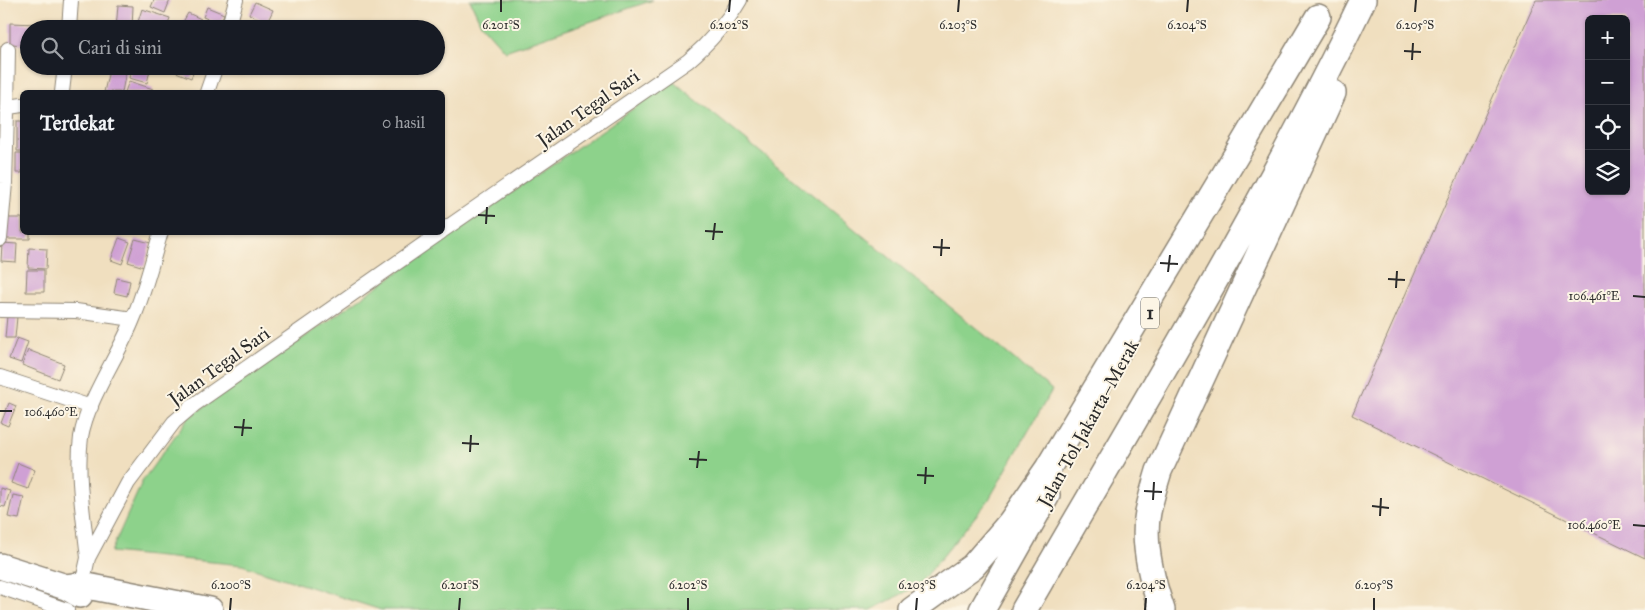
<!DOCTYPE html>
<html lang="id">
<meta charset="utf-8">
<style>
:root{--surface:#171b24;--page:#20242c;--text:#f1f3f6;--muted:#9ea1a6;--line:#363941}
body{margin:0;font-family:"IM FELL Great Primer",serif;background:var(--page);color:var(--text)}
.controls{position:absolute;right:15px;top:15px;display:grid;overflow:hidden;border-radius:8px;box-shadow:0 1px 4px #0004}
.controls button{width:45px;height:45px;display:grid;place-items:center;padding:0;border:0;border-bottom:1px solid var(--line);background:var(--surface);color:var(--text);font:25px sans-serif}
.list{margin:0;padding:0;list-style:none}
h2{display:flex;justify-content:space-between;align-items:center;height:65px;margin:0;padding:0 20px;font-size:21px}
h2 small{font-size:16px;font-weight:400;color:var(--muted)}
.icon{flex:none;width:28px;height:28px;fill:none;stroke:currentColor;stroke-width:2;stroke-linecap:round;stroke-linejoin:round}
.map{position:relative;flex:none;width:1645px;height:610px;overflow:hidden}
.search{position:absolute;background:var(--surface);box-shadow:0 1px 4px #0004;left:20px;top:20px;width:425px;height:55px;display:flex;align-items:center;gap:12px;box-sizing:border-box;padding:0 18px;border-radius:28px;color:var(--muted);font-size:19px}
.panel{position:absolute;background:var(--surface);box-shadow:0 1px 4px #0004;left:20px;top:90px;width:425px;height:145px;border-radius:8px}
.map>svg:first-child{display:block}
.green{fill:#8dd28b;stroke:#5c7e5b}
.building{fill:#cfa0d4;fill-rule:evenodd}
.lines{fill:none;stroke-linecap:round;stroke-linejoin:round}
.street-casing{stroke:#8e8575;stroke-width:16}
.highway-casing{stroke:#8e8575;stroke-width:28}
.street{stroke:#fff;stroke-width:14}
.highway{stroke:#fff;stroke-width:25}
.ticks{fill:none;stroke:#2b2b2b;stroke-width:2}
.labels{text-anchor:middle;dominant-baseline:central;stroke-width:4;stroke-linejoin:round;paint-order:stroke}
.shield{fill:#fcf5e5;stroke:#6a6863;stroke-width:1}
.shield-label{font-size:18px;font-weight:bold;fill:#2b2b2b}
.street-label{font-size:19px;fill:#2b2b2b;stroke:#fcf5e5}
.ticks-label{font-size:12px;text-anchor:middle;fill:#2b2b2b;stroke:#fcf5e5;stroke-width:4;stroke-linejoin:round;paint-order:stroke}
</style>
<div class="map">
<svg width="1645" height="610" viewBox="0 0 1645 610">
<rect width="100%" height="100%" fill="#fcf5e5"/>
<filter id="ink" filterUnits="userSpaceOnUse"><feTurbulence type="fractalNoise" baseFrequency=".02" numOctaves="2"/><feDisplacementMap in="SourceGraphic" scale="10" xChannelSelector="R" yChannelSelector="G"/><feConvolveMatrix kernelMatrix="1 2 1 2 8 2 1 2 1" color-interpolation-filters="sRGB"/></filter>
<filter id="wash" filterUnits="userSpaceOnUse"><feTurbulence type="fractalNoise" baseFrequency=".0096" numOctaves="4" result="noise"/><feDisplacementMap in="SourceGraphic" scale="20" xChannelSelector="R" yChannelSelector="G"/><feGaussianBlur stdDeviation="1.12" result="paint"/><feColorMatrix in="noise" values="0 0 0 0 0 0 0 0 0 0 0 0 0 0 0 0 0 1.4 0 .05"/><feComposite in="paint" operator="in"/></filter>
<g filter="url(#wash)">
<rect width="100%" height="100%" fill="#f0dfbf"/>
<path class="green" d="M470 0H653L505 51 481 24Z
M673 81 1052 390 988 501 919 585 871 610H381L242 565 111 552 143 480 188 418Z"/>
<g id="blocks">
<path class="building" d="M154 0H170L165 13 151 7Z
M1536 0H1645V558L1352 415ZM1589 19H1626V191H1589Z
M255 2 273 10 267 23 249 14Z
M118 5 133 6 132 29H116Z
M207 7 224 14 220 24 203 17Z
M142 9 170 18 166 29H148L137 25Z
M188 13 201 19 196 29H179Z
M242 21 259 29H238Z
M10 23 65 25V29H29V45L10 44Z
M110 66H127L122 92H104Z
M132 66H151L147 83 129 78Z
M161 66H196L191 78Z
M129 81 153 89 152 92H125Z
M17 121H22V151H17Z
M16 153H22V173H16Z
M5 218H22V232H30V239H5Z
M119 238 130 242 122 264 111 260Z
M135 239 151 243 144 267 128 262Z
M2 243 17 244 16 262 1 261Z
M29 248 47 249 46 269 28 268Z
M27 270H44V292H26Z
M117 278 130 281 127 296 114 293Z
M7 316 17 317 15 338H5Z
M17 338 28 342 21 363 9 359Z
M28 350 64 364 58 379 22 365Z
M9 403 16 406 8 426 1 423Z
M18 463 35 470 28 489 11 483Z
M0 488 10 491 5 507 0 506Z
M13 495 24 497 19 519 8 517Z"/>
</g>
</g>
<g filter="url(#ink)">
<use href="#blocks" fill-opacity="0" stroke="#8e8575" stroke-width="1"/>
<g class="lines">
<defs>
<path id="street" d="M69 29 71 0
M228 29 236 0
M62 92 65 66
M207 92 216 66
M7 111 8 49
M442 231 688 61C709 43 726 24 740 0
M0 239 5 183 7 111 9 107 22 105
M0 310 76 311 133 319
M0 377 91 407
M88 558C84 520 76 475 81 437 87 400 119 355 133 319 145 291 152 261 161 232
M82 585 88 558 128 483 174 422 195 404 441 232
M0 587 67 610"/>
<path id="highway" d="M0 566 66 587 80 595
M66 587 82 585 210 610
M912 610 973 566 1010 523 1048 468 1235 157 1318 17
M982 610 1047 495
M1024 610C1140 409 1262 210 1363 0
M1162 610C1152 581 1142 542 1148 512 1151 498 1155 484 1159 471L1333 93"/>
</defs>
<use href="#street" class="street-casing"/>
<use href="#highway" class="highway-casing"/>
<use href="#street" class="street"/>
<use href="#highway" class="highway"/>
</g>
</g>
<path class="ticks" d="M501 12V0M729 12 730 0M958 12 959 0M1187 12 1188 0M1415 12 1416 0M1404 51 1421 52M1412 60 1413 43M478 215 495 216M486 224 487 207M705 231 723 232M713 240 715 223M933 247 950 248M941 256 942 239M1160 263 1178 264M1168 272 1170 255M1388 279 1405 280M1396 288 1397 271M1633 296 1645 297M0 411H12M234 427 252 428M242 436 244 419M462 443 479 444M470 452 471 435M689 459 707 460M697 468 699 451M917 475 934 476M925 484 926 467M1144 491 1162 492M1153 500 1154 482M1372 506 1389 508M1380 516 1381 498M1633 525 1645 526M230 610 231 598M459 610 460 598M688 610V598M916 610 917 598M1145 610 1146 598M1374 610V598"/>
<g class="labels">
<rect class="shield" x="1141" y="297.5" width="18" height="31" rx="4"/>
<g class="shield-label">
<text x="1150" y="313">1</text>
</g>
<g class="street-label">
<text transform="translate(588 108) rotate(-35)">Jalan Tegal Sari</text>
<text transform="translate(219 366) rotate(-36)">Jalan Tegal Sari</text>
<text transform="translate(1088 423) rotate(-61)">Jalan Tol Jakarta–Merak</text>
</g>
</g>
<g class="ticks-label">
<text x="501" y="29">6.201°S</text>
<text x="729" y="29">6.202°S</text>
<text x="958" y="29">6.203°S</text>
<text x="1187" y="29">6.204°S</text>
<text x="1415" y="29">6.205°S</text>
<text x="1594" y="300">106.461°E</text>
<text x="51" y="416">106.460°E</text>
<text x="1594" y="529">106.460°E</text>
<text x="231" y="589">6.200°S</text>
<text x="460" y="589">6.201°S</text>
<text x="688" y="589">6.202°S</text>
<text x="917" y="589">6.203°S</text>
<text x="1146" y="589">6.204°S</text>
<text x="1374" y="589">6.205°S</text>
</g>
</svg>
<div class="controls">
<button>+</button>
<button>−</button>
<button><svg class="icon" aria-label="locate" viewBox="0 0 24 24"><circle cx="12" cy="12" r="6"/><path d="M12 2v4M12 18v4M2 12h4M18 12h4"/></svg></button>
<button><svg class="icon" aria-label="layers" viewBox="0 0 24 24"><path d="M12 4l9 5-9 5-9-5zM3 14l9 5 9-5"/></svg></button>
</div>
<div class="search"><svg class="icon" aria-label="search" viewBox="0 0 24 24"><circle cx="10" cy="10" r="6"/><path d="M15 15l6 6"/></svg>Cari di sini</div>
<section class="panel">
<h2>Terdekat<small>0 hasil</small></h2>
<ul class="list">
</ul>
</section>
</div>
